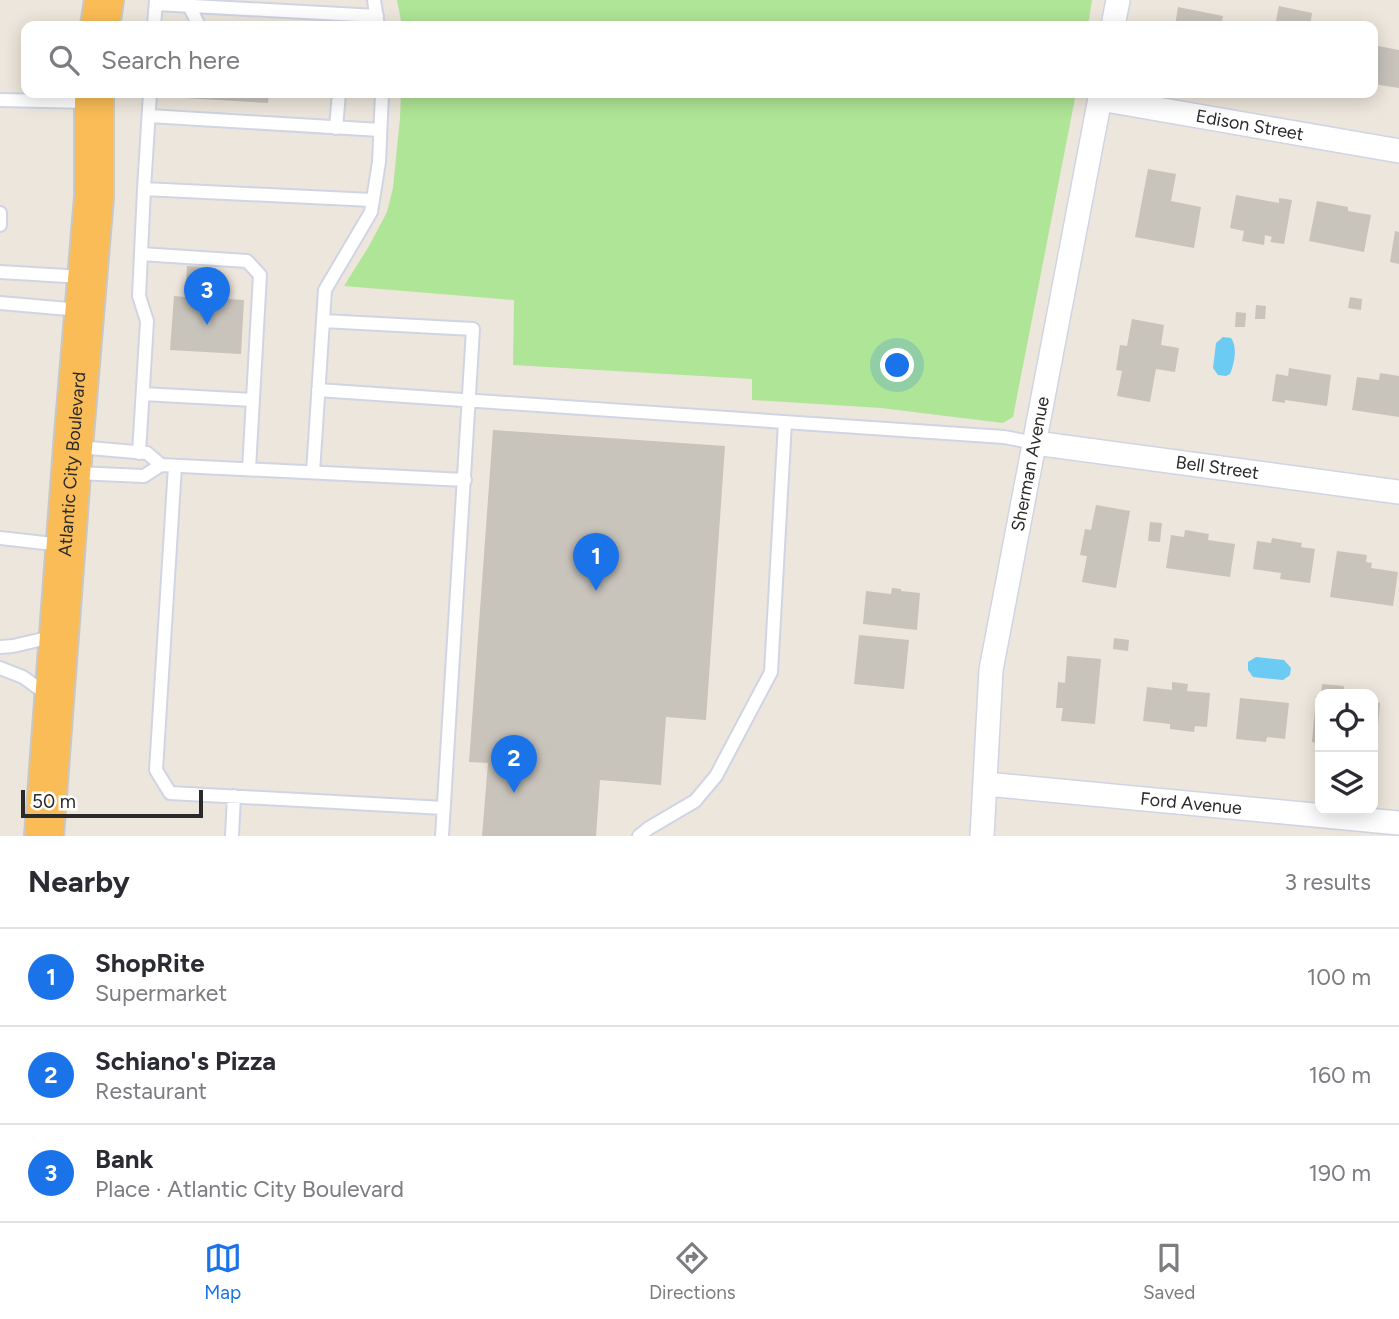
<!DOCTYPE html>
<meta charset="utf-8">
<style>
:root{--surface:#fff;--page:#f2f2f3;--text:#2b2b33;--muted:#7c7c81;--line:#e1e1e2;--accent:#1a73e8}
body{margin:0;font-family:Figtree,sans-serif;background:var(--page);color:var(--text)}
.controls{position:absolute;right:21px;bottom:21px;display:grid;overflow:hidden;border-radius:14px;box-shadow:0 4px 18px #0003}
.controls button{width:63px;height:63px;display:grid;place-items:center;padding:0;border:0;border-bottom:2px solid var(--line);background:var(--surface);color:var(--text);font:35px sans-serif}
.scale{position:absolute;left:21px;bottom:18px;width:182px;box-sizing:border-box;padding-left:7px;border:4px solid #2a2a2a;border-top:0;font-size:19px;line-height:24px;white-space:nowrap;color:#2a2a2a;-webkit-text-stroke:5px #fff;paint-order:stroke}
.you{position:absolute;left:898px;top:366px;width:24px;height:24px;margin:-18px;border:5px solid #fff;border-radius:50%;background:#1a73e8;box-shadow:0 0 0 10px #1a73e833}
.badge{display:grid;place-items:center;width:46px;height:46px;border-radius:50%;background:var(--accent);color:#fff;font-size:23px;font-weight:700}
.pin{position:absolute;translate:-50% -58px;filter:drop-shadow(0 2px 4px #0008)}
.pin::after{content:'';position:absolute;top:37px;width:24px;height:21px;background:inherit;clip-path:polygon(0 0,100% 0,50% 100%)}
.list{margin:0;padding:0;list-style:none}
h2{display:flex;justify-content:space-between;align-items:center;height:91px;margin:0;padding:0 28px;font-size:30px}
h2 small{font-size:23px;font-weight:400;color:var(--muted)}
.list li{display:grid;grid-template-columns:46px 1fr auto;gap:21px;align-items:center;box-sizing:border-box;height:98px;padding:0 28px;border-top:2px solid var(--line)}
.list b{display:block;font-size:26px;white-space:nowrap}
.list p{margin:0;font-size:23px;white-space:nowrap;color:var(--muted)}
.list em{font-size:23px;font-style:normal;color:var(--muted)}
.icon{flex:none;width:38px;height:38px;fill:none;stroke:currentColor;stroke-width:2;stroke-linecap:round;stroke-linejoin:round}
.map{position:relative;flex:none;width:1399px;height:836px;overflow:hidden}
.search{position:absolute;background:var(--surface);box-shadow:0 4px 18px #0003;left:21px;right:21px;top:21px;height:77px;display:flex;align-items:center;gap:18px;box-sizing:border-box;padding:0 24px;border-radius:14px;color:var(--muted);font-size:26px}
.sheet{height:385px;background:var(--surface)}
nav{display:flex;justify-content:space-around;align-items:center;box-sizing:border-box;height:98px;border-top:2px solid var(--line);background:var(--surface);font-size:19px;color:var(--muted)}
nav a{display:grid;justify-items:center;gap:4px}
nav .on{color:var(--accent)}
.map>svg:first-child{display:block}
.green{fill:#afe596}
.water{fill:#6bcbf3}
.building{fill:#c8c3bb}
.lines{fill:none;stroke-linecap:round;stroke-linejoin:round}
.service-casing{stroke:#d1d4e4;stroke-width:16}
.minor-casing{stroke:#d1d4e4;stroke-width:26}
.trunk-casing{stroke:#c8c8c8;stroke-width:42}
.service{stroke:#fff;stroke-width:12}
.minor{stroke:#fff;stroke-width:23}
.trunk{stroke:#fabc56;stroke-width:38}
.labels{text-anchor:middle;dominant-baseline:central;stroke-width:5;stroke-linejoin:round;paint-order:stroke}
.street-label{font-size:18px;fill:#2a2a2a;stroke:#fff}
</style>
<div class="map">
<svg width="1399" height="836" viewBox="0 0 1399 836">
<rect width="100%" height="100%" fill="#ede6dc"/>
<path class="green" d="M397 0H1092L1088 26H402Z
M401 93H1076L1013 417 1003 423 881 408 752 400V379L513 365 514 300 344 286 369 246 387 212 393 188 400 118Z"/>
<path class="water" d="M1223 337 1231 338C1238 347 1234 365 1230 374L1226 376 1218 375 1213 368 1216 343Z
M1256 657 1284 660 1291 668 1290 675 1283 680 1253 677 1248 670V662Z"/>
<path class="building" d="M1279 6 1312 13 1310 26H1277L1278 22 1276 21Z
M1178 7 1223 16 1221 26H1175Z
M1373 45 1399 50V88L1373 84Z
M184 93H269L268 103 183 98Z
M1148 169 1176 174 1171 201 1201 207 1194 248 1135 237Z
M1236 195 1279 203V198L1292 200 1284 244 1270 242 1272 237 1265 235 1264 245 1242 241 1244 231 1230 228Z
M1317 201 1348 207V211L1371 215 1364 252 1309 241Z
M1395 231 1399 232V264L1390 262Z
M187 266 216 268 214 298 244 300 241 354 170 350 174 296 185 297Z
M1350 297 1362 299 1361 310 1348 308Z
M1256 305 1266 306 1265 319H1255Z
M1236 312 1246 313 1245 327H1235Z
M1132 319 1164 325 1161 345 1179 348 1175 372 1156 369 1150 402 1117 396 1122 371 1116 370 1120 345 1127 346Z
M1289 368 1331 375 1327 406 1285 400V403L1272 401 1276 374 1288 376Z
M1380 373 1399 376V417L1352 410 1357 377 1379 380Z
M493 430 725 446 706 720 666 717 661 785 600 780 596 836H482L488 763 469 762Z
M1096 505 1130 511 1116 588 1082 582 1087 556 1080 555 1085 529 1091 530Z
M1150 522 1162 523 1160 542 1148 541Z
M1185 530 1209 534 1208 540 1235 544 1230 577 1166 568 1171 535 1184 537Z
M1272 538 1302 543 1301 547 1315 549 1310 583 1280 579 1281 573 1253 569 1257 541 1271 543Z
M1337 551 1367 555 1366 562 1372 563 1371 568 1398 572 1393 606 1330 597Z
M892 588 901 589V591L920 593 917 630 863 624 866 591 891 594Z
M859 635 909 640 904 689 854 684Z
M1114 638 1129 640 1128 651 1113 649Z
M1067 656 1101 659 1095 724 1061 721 1063 708H1056L1058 682 1065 683Z
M1172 682 1188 684 1187 691 1210 693 1207 727 1195 726 1194 732 1170 729V724L1143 721 1147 687 1172 690Z
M1322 684 1344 686 1343 694H1321Z
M1316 696 1320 697V743L1312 742Z
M1240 698 1289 703 1285 739 1267 737 1266 742 1236 739Z
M1373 702 1380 703 1377 737 1373 736Z"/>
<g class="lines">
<defs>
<path id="service" d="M374 0 378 26
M156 4 377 16
M189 5 199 26
M154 26 156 0
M150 93 144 189 372 200
M0 100 91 102
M149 116 380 130
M336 128 339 93
M0 213V225
M141 254 247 261 260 275 249 469
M0 272 83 277
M0 303 80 310
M323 321 473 329 442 836
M318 390 1004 437 1035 443
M143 394 253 400
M78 447 147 453 161 465
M139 453 147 321 139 296 144 189
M175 466 156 770 170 793 444 808
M313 472 325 290 371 212 379 162 382 93
M76 473 144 476 161 465 465 480
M0 538 62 545
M0 647 13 646 56 636
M0 668 23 677 48 695
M232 836 234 796
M639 836 649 828 695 801 716 776 771 672 785 422"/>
<g id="minor">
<path d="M1113 26 1118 0"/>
<path id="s1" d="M1100 99 1399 151"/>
<path id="s2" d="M1035 443 1399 492"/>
<path id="s3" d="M986 784 1399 823"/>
<path id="s4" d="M982 836 991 670 1101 93"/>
</g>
<g id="trunk">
<path d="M100 26 104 0"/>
<path id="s5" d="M44 836 73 447 94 197V93"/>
</g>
</defs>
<use href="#service" class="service-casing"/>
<use href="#minor" class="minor-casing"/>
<use href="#trunk" class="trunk-casing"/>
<use href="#service" class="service"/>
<use href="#minor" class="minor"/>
<use href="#trunk" class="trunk"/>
</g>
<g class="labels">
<g class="street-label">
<text stroke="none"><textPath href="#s1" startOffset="152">Edison Street</textPath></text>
<text stroke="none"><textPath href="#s4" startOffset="376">Sherman Avenue</textPath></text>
<text stroke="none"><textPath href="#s5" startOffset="373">Atlantic City Boulevard</textPath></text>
<text stroke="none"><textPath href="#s2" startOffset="184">Bell Street</textPath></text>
<text stroke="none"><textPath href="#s3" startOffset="206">Ford Avenue</textPath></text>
</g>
</g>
</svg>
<div class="controls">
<button><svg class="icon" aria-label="locate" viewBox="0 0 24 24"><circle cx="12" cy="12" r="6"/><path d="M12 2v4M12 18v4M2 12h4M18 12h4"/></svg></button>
<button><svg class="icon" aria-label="layers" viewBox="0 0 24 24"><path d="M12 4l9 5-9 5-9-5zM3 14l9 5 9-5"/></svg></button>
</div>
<div class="scale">50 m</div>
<div class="you"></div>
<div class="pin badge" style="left:596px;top:591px">1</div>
<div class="pin badge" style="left:514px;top:793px">2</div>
<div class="pin badge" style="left:207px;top:325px">3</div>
<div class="search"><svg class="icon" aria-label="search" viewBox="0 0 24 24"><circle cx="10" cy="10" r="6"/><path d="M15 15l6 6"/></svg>Search here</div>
</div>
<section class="sheet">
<h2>Nearby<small>3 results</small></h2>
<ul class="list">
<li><span class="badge">1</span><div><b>ShopRite</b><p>Supermarket</p></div><em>100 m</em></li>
<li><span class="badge">2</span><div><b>Schiano's Pizza</b><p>Restaurant</p></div><em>160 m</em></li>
<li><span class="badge">3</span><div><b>Bank</b><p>Place · Atlantic City Boulevard</p></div><em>190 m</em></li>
</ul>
</section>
<nav>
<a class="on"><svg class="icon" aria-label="map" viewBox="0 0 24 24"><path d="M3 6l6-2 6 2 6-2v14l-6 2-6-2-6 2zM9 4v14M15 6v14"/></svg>Map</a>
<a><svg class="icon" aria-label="directions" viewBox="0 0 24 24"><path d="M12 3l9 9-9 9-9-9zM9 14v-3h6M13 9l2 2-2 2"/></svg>Directions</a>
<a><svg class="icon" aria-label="saved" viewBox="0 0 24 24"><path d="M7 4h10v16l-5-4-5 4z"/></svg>Saved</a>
</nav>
